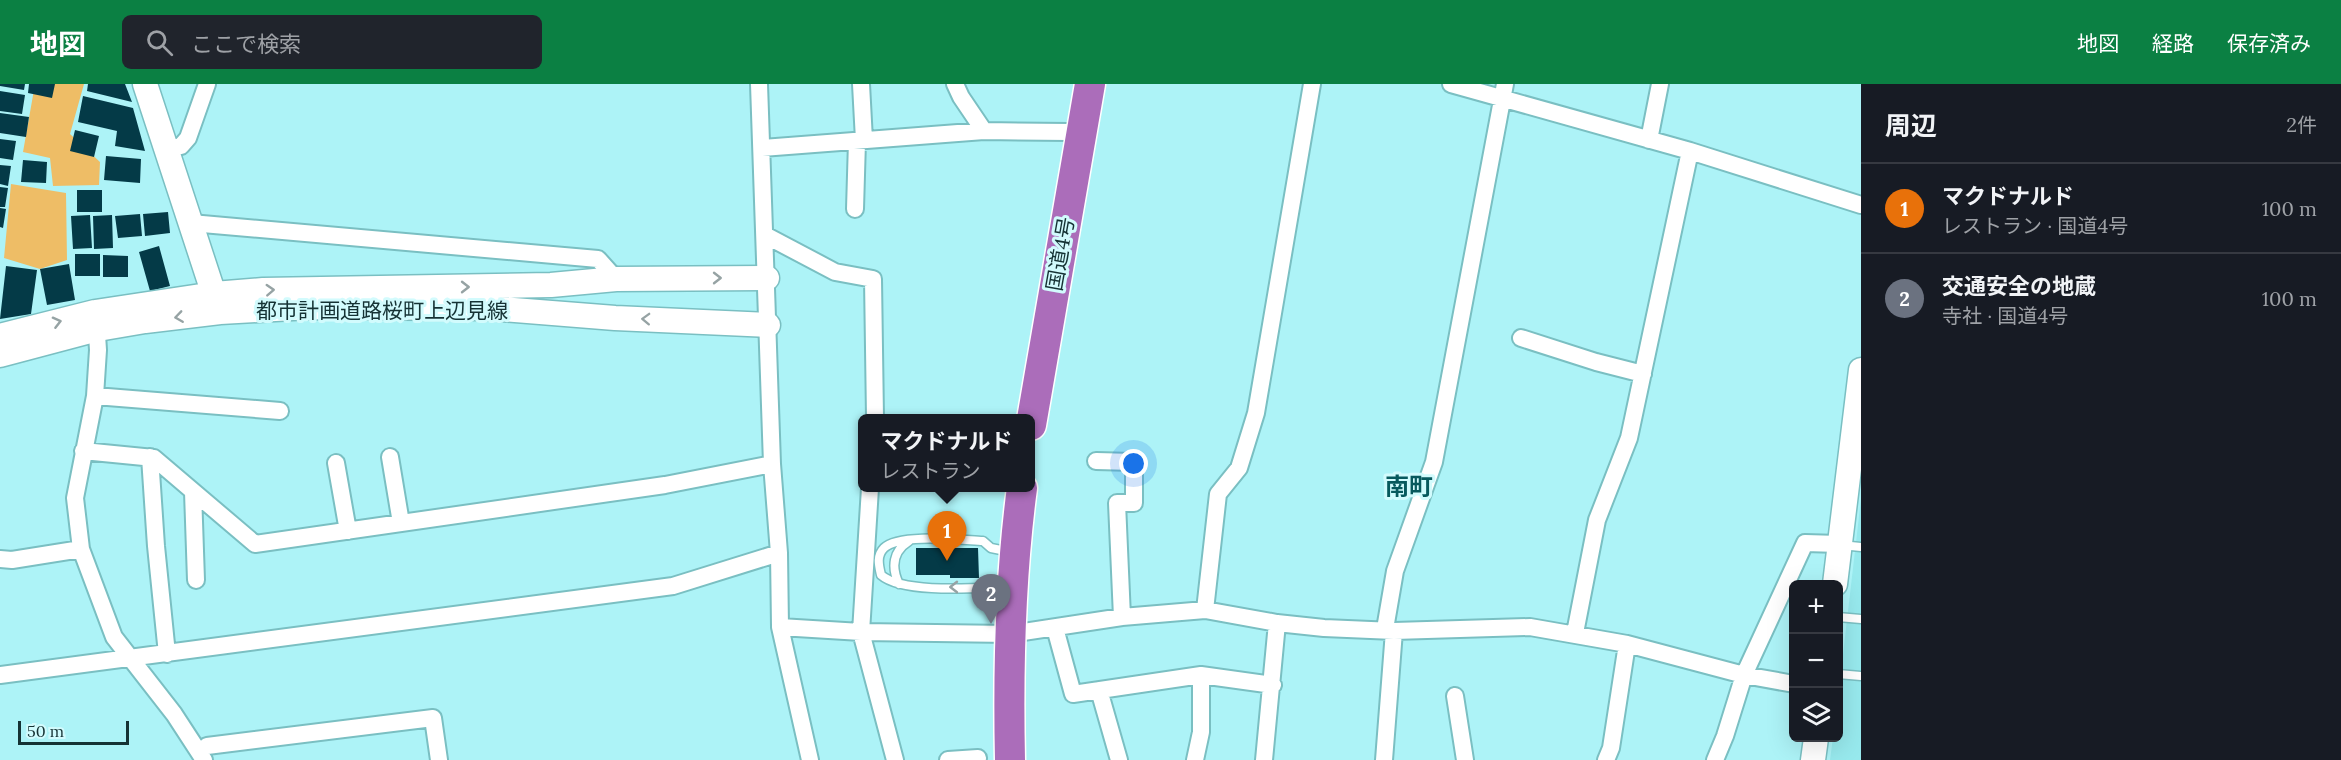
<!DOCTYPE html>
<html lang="ja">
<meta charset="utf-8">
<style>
:root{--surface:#171b24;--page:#20242c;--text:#f1f3f6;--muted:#9ea1a6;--line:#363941;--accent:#0b8043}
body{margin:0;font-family:Lora,"Noto Sans JP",serif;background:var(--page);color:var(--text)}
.controls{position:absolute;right:18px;bottom:18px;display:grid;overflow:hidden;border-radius:9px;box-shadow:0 6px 24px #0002}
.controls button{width:54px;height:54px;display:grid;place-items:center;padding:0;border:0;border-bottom:2px solid var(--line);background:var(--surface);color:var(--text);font:30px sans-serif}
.scale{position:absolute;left:18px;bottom:15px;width:111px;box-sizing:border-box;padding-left:6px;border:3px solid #153234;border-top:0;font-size:16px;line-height:21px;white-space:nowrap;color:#153234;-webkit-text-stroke:4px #d2fbfd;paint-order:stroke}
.you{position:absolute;left:1134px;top:380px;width:21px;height:21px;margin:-15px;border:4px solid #fff;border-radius:50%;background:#1a73e8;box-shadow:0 0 0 9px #1a73e833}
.badge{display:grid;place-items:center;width:39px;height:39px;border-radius:50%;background:var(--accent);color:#fff;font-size:20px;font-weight:700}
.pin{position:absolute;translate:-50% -50px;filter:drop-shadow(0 2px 3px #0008)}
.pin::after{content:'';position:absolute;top:32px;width:21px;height:18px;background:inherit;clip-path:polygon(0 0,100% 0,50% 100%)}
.popup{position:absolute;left:858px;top:330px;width:177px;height:78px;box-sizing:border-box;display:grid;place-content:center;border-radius:9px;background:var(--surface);filter:drop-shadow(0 2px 4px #0005);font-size:20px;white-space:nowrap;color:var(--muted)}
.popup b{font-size:22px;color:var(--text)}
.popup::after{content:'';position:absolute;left:50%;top:100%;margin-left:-12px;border:12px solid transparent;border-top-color:var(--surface)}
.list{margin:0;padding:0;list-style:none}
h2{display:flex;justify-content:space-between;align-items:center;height:78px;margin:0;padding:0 24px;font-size:26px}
h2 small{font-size:20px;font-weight:400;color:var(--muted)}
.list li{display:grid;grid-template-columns:39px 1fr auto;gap:18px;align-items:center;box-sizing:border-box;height:90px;padding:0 24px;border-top:2px solid var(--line)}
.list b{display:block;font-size:22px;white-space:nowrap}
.list p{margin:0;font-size:20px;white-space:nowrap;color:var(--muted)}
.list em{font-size:20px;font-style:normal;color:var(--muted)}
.icon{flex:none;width:33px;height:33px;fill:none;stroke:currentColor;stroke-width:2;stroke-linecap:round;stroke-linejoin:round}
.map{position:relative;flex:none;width:1861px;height:676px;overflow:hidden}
header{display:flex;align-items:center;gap:36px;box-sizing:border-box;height:84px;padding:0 30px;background:var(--accent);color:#fff}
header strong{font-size:28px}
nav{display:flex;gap:33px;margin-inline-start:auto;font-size:21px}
.search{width:420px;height:54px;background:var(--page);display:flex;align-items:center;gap:15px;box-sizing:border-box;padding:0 21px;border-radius:9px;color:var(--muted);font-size:22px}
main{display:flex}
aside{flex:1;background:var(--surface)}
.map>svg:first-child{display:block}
.built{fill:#97e9ed}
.green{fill:#eebd66}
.building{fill:#043a47}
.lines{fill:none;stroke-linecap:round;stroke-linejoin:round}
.lane-casing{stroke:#7abfc2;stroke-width:11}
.street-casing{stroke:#7abfc2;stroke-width:20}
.secondary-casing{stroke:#7abfc2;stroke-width:27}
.highway-casing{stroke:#fff;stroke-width:33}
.lane{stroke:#fff;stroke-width:8}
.street{stroke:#fff;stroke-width:16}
.secondary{stroke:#fff;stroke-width:24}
.highway{stroke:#ab6dba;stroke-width:30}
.oneway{stroke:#96a3a4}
.labels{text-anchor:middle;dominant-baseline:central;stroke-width:6;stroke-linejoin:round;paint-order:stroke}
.street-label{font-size:21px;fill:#153234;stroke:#d2fbfd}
.quarter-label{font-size:24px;font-weight:bold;fill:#07595d;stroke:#d2fbfd}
</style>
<header>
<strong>地図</strong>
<div class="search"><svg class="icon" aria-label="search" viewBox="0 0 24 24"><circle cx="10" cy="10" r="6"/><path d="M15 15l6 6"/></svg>ここで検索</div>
<nav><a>地図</a><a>経路</a><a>保存済み</a></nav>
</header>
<main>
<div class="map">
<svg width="1861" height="676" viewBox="0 0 1861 676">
<rect width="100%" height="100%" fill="#adf3f7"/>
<path class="built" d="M1861 415V676H1830L1833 654H1838L1839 605Z"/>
<path class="green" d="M35 0H84L70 50 100 78 99 101 53 102 50 74 23 68Z
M11 100 66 109 67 176 40 185 4 174Z"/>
<path class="building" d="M0 0H25L24 6 0 2Z
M29 0H55L52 14 28 9Z
M88 0H125L132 18 87 7Z
M0 7 25 11 22 30 0 27Z
M83 12 133 24 145 67 115 62 117 47 78 38Z
M0 29 29 33 26 53 0 49Z
M75 46 99 52 94 73 70 67Z
M0 55 16 57 13 76 0 74Z
M106 72 141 75 140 99 104 96Z
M23 76 47 78 46 99 21 98Z
M0 81 11 82 8 102 0 100Z
M0 103 8 104 5 123H0Z
M77 106H102V128H77Z
M0 124 6 125 3 144 0 143Z
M168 128 170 149 145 152 143 130Z
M140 130 142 152 118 154 115 132Z
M90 131 92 164 73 165 71 132Z
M112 131 113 164 94 165 93 132Z
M159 162 170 202 150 207 139 168Z
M75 170H100V192H75Z
M103 171 128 172V193H103Z
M69 180 75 216 47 221 40 185Z
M6 182 37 186 31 230 0 235Z
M916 464H978L979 494H950V491H916Z"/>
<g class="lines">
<defs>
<path id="lane" d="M1841 461 1861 463
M899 500C891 483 893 467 909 457
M1006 503C976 504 903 510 881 491 879 482 876 472 884 464 899 449 961 456 983 457L991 464 1011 468
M1838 533 1861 535
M1838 590 1861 592"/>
<path id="street" d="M759 0 772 380 779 469 780 543 810 676
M861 0 864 56
M955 0 961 13 984 47
M1451 0 1690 67 1861 121
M1649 56 1660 0
M762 64 984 47 1069 48 1082 50
M167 65 181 62 188 54 207 0
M855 125 857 57
M191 139 598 175 616 195
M765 151 835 188 873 195 875 334
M96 235 98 266 95 312 75 414 81 465 114 553 174 630 204 676
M1521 254 1596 278 1643 290
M95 312 280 327
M83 367 154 374 255 460 665 401 772 380
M150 373 156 462 167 570
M390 373 401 439
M1096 377 1134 378V419H1117L1122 533
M336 379 348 447
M870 404 861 548 895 676
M193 408 196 496
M0 475 12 476 81 465
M1205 526 1218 410 1239 384 1256 329 1312 0
M780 543 861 548 1010 550 1122 533 1205 526 1277 539 1324 544 1394 547 1530 543 1627 560 1744 591 1794 600
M1055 544 1073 610 1201 591 1273 601
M1385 545 1395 487 1434 378 1505 0
M1575 549 1597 436 1629 354 1690 67
M0 591 673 502 779 469
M1099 606 1119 676
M1455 612 1465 676
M207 662 433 634 439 676
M948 676 978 674
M1195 676 1201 648V591
M1264 676 1277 539
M1384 676 1394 547
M1606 676 1611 664 1627 560
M1715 676 1725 652 1744 591 1805 459 1839 460"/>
<path id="secondary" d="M145 0 219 226
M0 252 95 228 214 210 263 206 551 201 616 195 767 194
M0 271 98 245 145 237 220 228 310 223 490 224 615 234 768 241
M1835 500 1861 286
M1813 676 1816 654"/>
<path id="highway" d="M1031 341 1090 0
M1010 676C1008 585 1010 494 1022 404"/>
</defs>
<use href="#lane" class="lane-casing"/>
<use href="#street" class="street-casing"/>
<use href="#secondary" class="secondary-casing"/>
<use href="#highway" class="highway-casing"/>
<use href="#lane" class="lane"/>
<use href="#street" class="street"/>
<use href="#secondary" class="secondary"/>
<use href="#highway" class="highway"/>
</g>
<defs><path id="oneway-chevron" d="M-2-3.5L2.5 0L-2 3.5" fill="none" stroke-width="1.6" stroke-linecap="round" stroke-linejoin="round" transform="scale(1.5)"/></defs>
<g class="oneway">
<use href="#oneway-chevron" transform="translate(717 194)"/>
<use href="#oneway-chevron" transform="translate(465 203)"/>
<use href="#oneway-chevron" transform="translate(270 206) rotate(-3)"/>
<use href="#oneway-chevron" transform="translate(179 233) rotate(172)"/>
<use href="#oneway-chevron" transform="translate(646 235) rotate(-178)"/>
<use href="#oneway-chevron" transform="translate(57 238) rotate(-14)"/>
<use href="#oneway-chevron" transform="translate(954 503) rotate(-180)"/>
</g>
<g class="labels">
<g class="street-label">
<text transform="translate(1060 170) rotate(-80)">国道4号</text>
<text x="382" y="226">都市計画道路桜町上辺見線</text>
</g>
<g class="quarter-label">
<text x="1409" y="402">南町</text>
</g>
</g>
</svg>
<div class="controls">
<button>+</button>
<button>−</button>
<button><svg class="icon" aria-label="layers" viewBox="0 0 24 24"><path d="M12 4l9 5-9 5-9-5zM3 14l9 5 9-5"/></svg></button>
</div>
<div class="scale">50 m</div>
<div class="you"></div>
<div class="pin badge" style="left:947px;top:477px;background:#e8710a">1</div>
<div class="popup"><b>マクドナルド</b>レストラン</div>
<div class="pin badge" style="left:991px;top:540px;background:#6b7280">2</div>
</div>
<aside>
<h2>周辺<small>2件</small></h2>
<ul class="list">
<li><span class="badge" style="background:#e8710a">1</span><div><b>マクドナルド</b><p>レストラン · 国道4号</p></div><em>100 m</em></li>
<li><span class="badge" style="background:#6b7280">2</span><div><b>交通安全の地蔵</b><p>寺社 · 国道4号</p></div><em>100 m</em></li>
</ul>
</aside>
</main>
